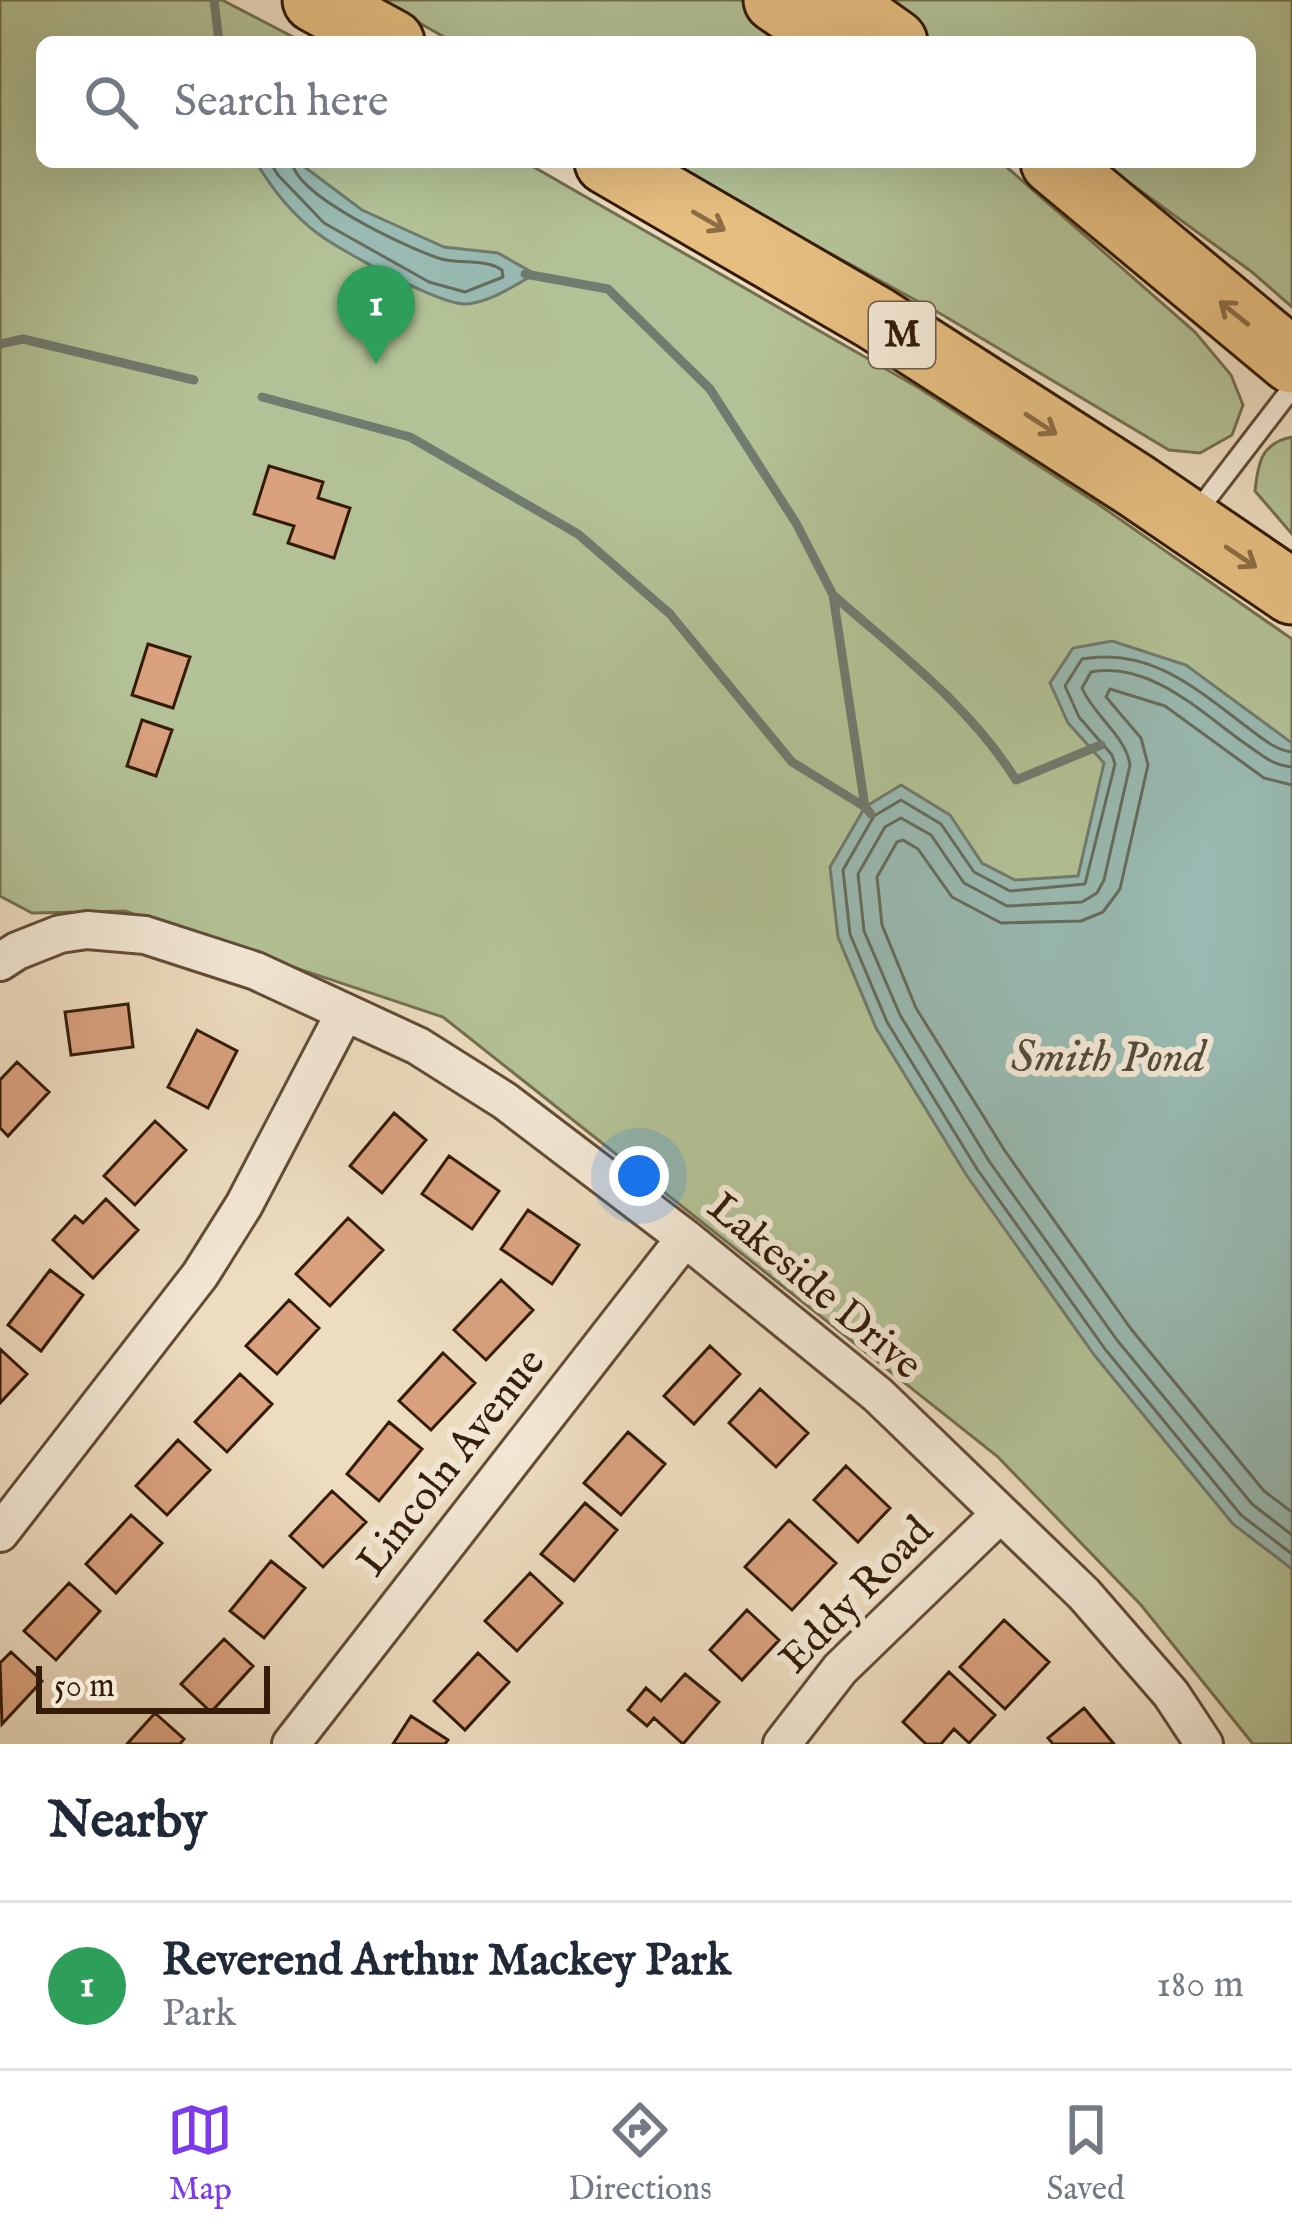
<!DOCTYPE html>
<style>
:root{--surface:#fff;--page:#f6f6f7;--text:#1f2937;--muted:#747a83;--line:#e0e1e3;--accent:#7c3aed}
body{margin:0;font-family:"IM FELL English",serif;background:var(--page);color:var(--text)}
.scale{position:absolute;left:36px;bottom:30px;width:234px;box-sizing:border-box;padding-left:12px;border:6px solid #341c08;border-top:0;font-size:33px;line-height:42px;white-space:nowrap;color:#341c08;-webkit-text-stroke:9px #f3e8d5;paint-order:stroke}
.you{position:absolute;left:639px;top:1176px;width:42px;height:42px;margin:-30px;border:9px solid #fff;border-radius:50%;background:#1a73e8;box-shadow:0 0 0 18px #1a73e833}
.badge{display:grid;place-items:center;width:78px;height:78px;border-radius:50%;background:var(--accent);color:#fff;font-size:39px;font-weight:700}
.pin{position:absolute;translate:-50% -99px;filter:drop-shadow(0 3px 6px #0008)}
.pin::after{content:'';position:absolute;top:63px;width:42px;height:36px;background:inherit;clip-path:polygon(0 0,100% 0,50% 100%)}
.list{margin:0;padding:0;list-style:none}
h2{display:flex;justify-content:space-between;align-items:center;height:156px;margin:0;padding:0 48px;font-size:51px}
h2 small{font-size:39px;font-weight:400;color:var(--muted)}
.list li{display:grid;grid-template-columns:78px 1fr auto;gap:36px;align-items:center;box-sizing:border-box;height:168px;padding:0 48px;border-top:3px solid var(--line)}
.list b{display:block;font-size:45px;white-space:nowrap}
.list p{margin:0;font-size:39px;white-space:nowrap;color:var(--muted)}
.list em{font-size:39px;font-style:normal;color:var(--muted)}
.icon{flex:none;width:66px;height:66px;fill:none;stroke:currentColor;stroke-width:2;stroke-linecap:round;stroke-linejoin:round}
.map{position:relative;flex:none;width:1292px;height:1744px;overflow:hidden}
.search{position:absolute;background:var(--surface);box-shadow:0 12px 48px #0002;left:36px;right:36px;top:36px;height:132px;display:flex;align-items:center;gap:30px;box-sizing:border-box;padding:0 42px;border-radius:18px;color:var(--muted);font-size:45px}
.sheet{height:324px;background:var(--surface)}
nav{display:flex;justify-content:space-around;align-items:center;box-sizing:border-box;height:168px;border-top:3px solid var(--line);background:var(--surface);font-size:33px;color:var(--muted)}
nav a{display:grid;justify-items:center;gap:6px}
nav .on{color:var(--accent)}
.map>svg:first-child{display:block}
.green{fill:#b3c296;stroke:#746f4f;stroke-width:3}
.water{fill:#99bbb3;stroke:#717b6f;stroke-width:3}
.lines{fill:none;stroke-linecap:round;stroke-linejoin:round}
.shore{stroke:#666c5e;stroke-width:3}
.stream{stroke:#717b6f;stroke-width:9}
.building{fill:#d9a17e;stroke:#341c08;stroke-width:3}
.service-casing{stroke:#624c36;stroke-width:24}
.minor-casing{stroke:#624c36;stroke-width:42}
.motorway-casing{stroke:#341c08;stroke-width:69}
.service{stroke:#f3e8d5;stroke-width:18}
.minor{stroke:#f3e8d5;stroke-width:36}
.motorway{stroke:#e6be80;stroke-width:63}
.oneway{stroke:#8d6d44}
.labels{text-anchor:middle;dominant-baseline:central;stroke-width:12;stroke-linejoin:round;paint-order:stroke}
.shield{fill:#f3e8d5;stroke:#6d5946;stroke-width:3}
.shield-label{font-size:39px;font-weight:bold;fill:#341c08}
.street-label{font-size:42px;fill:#341c08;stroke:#f3e8d5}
.water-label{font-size:45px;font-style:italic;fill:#524c3b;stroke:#f3e8d5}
</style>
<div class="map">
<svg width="1292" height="1744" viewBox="0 0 1292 1744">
<rect width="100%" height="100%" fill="#eddcbf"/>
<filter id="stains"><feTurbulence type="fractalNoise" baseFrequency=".00167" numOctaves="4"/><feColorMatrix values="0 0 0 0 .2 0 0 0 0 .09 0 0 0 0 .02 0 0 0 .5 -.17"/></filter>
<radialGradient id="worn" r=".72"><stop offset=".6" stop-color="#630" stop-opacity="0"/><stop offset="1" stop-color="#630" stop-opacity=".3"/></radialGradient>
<path class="green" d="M0 0H222L303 42H42V162H525L919 388 1098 504 1292 639V1744H1253L1141 1605 997 1456 443 1017 125 911 32 913 0 896Z
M379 0H777L837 42H453Z
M876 0H1292V307L1252 272 1101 162H1250V42H935Z
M663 162H1001L1195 332 1231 375 1243 405 1232 435 1200 453 1169 450 941 314Z
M1292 437V534L1255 491C1258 463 1261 443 1292 437Z"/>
<path class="water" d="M256 162H298L362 210 444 247 498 253 535 274C515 285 491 302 467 304 441 306 339 250 317 233 293 215 271 187 256 162Z
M1112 641 1186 665 1292 743V1569L1233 1524 1095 1356 967 1176 876 1028 838 937 830 867 865 807 901 785 950 815 982 863 1015 880 1078 876 1104 763 1068 723 1050 683 1073 648Z"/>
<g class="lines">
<path class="shore" d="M270 162 278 175 324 223 429 282 465 292 503 277 502 270C484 258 459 265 438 258 406 247 296 196 292 162
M1292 752C1274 750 1258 735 1243 724 1194 687 1149 647 1082 659L1065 686 1079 717 1112 755 1115 764 1085 884 1010 891 974 872 941 824 901 800 874 816 843 870 850 934 887 1022 977 1169 1105 1349 1241 1515 1292 1554
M1292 767C1275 766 1264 757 1250 747 1203 715 1153 661 1091 672L1082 688C1094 716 1126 736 1130 765L1104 880 1097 893 1082 902 1007 906 964 883 931 835 901 818 885 827 858 874 864 931 900 1015 989 1161 1117 1340 1252 1504 1292 1535
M1292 785 1264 778 1165 706 1110 689 1106 697 1141 738 1148 765 1120 889 1103 912 1081 921 1001 923 952 897 918 849 903 840 897 842 877 877 882 925 916 1008 1005 1151 1131 1329 1264 1491 1292 1512"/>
<path class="stream" d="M214 0 219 42
M525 274 608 289 710 389 796 523 833 595 865 807 871 814
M0 344 23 339 194 380
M262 397 410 437 578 534 670 614 792 762 865 807
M833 595C898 652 970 706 1016 780L1101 745"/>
</g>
<path class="building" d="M269 466 323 482 318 498 350 508 334 558 288 543 294 526 254 514Z
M148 644 190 657 173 708 132 695Z
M142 720 172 730 156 776 127 766Z
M128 1004 133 1047 71 1055 65 1012Z
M197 1030 237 1051 208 1108 168 1087Z
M17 1062 49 1092 8 1136 0 1128V1080Z
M394 1113 426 1140 382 1193 350 1166Z
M155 1121 186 1150 135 1205 104 1176Z
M449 1156 499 1191 472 1229 422 1194Z
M106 1199 138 1230 93 1278 53 1240 75 1216 83 1223Z
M528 1210 579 1245 552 1284 501 1249Z
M348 1218 383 1250 330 1306 296 1274Z
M50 1270 83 1295 41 1351 8 1325Z
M501 1280 533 1310 486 1360 454 1330Z
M289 1300 319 1328 277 1374 246 1346Z
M710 1346 740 1374 694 1424 664 1396Z
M0 1349 27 1374 0 1403Z
M443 1353 475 1383 431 1430 399 1401Z
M240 1374 272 1404 227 1452 195 1422Z
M760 1389 808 1433 776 1467 729 1423Z
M389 1422 422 1449 379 1501 347 1474Z
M628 1432 665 1464 621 1515 584 1483Z
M178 1440 210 1470 167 1515 136 1486Z
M846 1466 890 1508 858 1542 814 1500Z
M332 1491 366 1522 323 1567 290 1536Z
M585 1503 617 1530 574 1581 541 1554Z
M131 1515 162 1543 116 1593 86 1564Z
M789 1520 836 1563 792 1610 745 1567Z
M271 1561 305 1588 264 1638 230 1611Z
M530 1573 562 1603 517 1651 485 1621Z
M69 1583 100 1611 56 1660 24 1631Z
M747 1610 779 1640 742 1680 710 1650Z
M1004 1620 1049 1662 1005 1709 960 1667Z
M224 1639 253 1666 211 1712 181 1684Z
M11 1652 42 1681 2 1724 0 1663Z
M478 1653 509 1682 465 1730 434 1701Z
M949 1672 995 1715 969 1743 954 1729 941 1744H926L903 1722Z
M685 1674 719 1702 683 1744 654 1718 647 1726 628 1710 646 1688 661 1701Z
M1084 1708 1114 1744H1053L1048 1738Z
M155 1713 184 1739 180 1744H127Z
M411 1716 448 1740 445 1744H393Z"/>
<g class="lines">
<defs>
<path id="service" d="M1196 513 1292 388"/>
<path id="minor" d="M0 962 17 951 60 934 87 930 145 935 256 971 418 1046 505 1101 685 1238 878 1395 1084 1594 1171 1694 1204 1744
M0 1533 200 1275 244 1205 344 1014
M291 1744 685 1238
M782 1744 840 1669 1000 1514"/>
<path id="motorway" d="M315 0 392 42
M776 0 838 42
M836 0 895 42
M607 162 875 318 1135 485 1292 592
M1053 162 1292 361"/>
</defs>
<use href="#service" class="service-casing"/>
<use href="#minor" class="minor-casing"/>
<use href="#motorway" class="motorway-casing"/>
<use href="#service" class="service"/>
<use href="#minor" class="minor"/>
<use href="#motorway" class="motorway"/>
</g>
<defs><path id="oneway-shaft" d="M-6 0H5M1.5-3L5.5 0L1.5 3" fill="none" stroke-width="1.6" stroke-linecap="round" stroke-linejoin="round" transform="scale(3)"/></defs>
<g class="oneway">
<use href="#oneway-shaft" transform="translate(709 221) rotate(30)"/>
<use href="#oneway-shaft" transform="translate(1234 313) rotate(-141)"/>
<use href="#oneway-shaft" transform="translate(1041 424) rotate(33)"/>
<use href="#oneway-shaft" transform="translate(1241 557) rotate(34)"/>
</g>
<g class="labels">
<rect class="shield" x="869" y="302" width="66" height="66" rx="9"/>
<g class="shield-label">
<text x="902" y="335">M</text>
</g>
<g class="street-label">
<text transform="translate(814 1287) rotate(40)">Lakeside Drive</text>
<text transform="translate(452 1463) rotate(-52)">Lincoln Avenue</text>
<text transform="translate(857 1596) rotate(-46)">Eddy Road</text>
</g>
<g class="water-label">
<text x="1108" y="1058">Smith Pond</text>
</g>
</g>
<rect width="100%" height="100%" filter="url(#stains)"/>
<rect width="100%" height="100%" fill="url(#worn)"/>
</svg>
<div class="scale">50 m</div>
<div class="you"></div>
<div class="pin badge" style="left:376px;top:364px;background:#2e9e5b">1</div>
<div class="search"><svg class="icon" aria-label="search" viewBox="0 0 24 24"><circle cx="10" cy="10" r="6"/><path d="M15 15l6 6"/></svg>Search here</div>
</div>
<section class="sheet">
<h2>Nearby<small></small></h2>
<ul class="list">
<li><span class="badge" style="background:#2e9e5b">1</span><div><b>Reverend Arthur Mackey Park</b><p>Park</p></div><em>180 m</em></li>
</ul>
</section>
<nav>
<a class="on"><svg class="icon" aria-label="map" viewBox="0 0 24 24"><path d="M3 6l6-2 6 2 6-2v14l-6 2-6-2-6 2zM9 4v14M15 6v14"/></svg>Map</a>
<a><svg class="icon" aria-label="directions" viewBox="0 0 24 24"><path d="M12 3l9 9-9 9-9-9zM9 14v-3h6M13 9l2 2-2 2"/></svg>Directions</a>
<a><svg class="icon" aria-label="saved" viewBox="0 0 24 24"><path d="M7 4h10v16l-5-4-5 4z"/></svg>Saved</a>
</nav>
